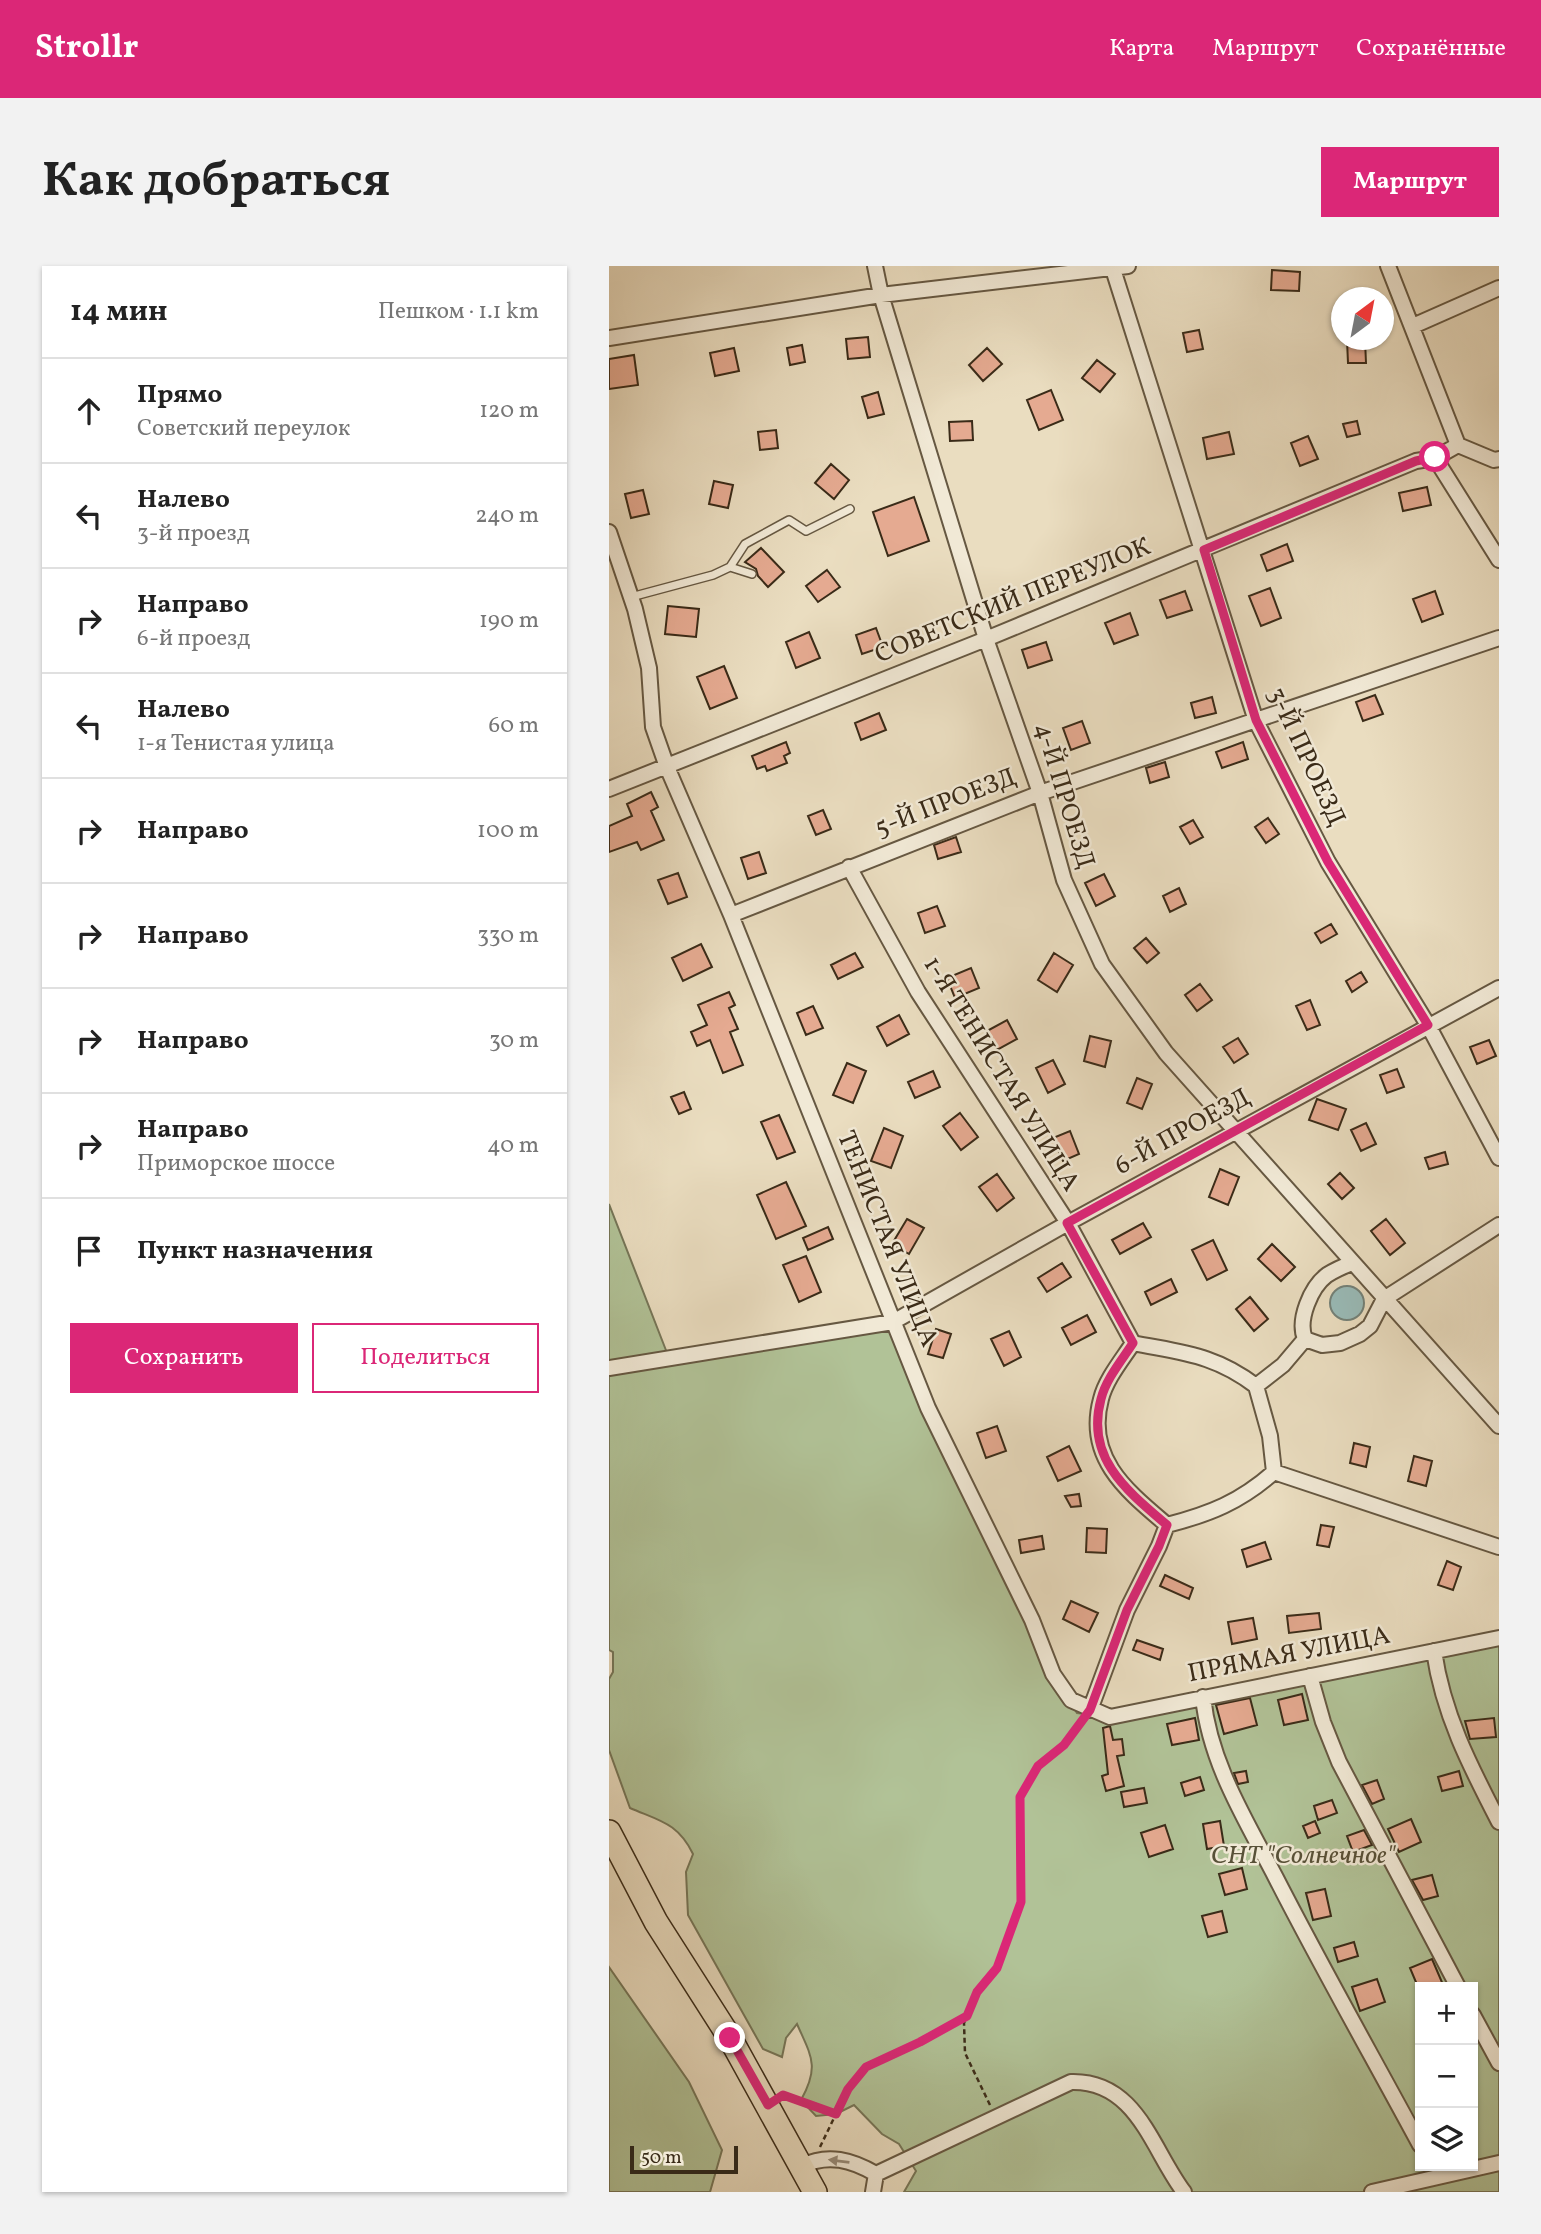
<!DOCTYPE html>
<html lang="ru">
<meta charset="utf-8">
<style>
:root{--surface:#fff;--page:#f2f2f2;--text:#222;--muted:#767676;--line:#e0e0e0;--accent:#db2777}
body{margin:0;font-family:Vollkorn,serif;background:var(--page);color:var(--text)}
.controls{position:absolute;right:21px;bottom:21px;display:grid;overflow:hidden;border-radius:0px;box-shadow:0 2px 5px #0004}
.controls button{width:63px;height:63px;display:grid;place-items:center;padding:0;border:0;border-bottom:2px solid var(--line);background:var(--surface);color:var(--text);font:35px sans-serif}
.compass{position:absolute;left:722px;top:21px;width:63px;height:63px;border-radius:50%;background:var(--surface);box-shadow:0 2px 5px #0004;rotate:32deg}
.scale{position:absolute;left:21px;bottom:18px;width:108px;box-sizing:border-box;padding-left:7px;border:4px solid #3a2b18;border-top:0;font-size:19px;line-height:24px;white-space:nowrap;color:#3a2b18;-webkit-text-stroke:5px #f1e9d6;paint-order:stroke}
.stop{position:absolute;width:21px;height:21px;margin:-16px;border:5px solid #db2777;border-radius:50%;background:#fff}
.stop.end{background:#db2777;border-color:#fff;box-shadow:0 2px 7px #0008}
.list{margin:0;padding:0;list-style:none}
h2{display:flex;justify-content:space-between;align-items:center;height:91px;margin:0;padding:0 28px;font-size:30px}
h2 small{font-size:23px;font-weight:400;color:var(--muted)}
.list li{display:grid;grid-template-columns:46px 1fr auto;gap:21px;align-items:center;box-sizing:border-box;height:105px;padding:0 28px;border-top:2px solid var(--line)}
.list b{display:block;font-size:26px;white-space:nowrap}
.list p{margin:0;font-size:23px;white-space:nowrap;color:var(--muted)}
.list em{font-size:23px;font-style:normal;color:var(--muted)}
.actions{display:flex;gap:14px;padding:21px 28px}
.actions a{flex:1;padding:16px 0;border:2px solid var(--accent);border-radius:0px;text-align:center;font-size:24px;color:var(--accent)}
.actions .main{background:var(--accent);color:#fff}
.icon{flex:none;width:38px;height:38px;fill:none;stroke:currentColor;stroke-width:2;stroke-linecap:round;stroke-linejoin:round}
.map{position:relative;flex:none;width:890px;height:1926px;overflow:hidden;border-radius:0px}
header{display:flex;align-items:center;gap:42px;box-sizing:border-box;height:98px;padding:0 35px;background:var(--accent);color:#fff}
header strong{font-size:33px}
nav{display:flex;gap:38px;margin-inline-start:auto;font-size:24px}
.intro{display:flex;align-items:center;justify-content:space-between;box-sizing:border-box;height:168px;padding:0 42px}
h1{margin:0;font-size:49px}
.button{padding:18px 32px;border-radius:0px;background:var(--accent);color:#fff;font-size:24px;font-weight:700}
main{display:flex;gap:42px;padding:0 42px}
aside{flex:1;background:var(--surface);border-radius:0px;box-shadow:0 2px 5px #0004}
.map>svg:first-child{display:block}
.green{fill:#b1c297;stroke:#767658;stroke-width:2;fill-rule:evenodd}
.water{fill:#99bbb8;stroke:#738178;stroke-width:2}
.building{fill:#e5aa91;stroke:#3a2b18;stroke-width:2}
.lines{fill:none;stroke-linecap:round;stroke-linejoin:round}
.lane-casing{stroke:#665842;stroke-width:10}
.street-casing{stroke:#665842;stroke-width:18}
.primary-casing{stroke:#3a2b18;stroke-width:26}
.path{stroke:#3a2b18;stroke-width:2.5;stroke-dasharray:5 3.5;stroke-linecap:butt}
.lane{stroke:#f1e9d6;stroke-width:7}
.street{stroke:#f1e9d6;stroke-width:14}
.primary{stroke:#eaddc0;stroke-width:23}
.oneway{fill:#968a77}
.route{stroke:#db2777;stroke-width:9}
.labels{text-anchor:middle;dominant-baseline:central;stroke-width:5;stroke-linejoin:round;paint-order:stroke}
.street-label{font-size:26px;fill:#3a2b18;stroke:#f1e9d6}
.park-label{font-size:26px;font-style:italic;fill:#585138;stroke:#f1e9d6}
</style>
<header>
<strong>Strollr</strong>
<nav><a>Карта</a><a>Маршрут</a><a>Сохранённые</a></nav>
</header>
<div class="intro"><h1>Как добраться</h1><a class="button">Маршрут</a></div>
<main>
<aside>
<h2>14 мин<small>Пешком · 1.1 km</small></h2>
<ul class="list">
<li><svg class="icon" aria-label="ahead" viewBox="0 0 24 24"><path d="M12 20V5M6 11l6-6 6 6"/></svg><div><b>Прямо</b><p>Советский переулок</p></div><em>120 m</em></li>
<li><svg class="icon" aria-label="left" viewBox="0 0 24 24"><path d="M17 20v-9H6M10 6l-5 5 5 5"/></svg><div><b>Налево</b><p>3-й проезд</p></div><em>240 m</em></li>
<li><svg class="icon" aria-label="right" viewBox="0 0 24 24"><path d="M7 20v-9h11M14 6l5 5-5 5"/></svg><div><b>Направо</b><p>6-й проезд</p></div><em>190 m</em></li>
<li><svg class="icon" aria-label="left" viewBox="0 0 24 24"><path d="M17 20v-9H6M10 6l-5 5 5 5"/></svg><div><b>Налево</b><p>1-я Тенистая улица</p></div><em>60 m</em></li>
<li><svg class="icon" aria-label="right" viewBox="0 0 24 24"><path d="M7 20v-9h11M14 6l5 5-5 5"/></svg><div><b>Направо</b></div><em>100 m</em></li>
<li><svg class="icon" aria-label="right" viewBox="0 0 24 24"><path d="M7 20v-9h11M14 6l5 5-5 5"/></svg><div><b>Направо</b></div><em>330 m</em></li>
<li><svg class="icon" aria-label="right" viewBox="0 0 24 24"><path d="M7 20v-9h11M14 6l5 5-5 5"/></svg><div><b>Направо</b></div><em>30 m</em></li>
<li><svg class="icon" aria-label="right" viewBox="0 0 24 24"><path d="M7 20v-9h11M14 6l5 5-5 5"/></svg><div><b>Направо</b><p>Приморское шоссе</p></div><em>40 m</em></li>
<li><svg class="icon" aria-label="arrive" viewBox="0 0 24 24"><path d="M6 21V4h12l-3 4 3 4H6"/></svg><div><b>Пункт назначения</b></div></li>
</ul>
<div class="actions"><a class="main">Сохранить</a><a>Поделиться</a></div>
</aside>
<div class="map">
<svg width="890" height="1926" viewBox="0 0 890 1926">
<rect width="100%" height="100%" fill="#eaddc0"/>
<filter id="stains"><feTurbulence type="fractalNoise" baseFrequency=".00286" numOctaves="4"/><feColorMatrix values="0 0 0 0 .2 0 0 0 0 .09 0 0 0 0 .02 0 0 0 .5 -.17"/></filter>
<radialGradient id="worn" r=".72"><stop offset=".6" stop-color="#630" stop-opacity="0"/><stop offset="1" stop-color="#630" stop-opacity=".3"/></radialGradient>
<path class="green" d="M0 938 60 1092 272 1058 289 1068 444 1408 468 1447 501 1451 890 1372V1926H295L307 1905 290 1878 273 1868 245 1839 227 1848 207 1850 192 1834C211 1800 202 1790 188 1758L177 1772 173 1791 154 1783 79 1649 77 1606 84 1588C69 1557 51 1555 21 1542L0 1484V1413L4 1406V1386L0 1384ZM811 1721H864V1900H811Z
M0 1701 80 1816 113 1884 101 1926H0Z"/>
<path class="water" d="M721 1037a17 17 0 1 1 34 0a17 17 0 1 1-34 0Z"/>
<path class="building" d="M663 4 691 6 690 25 662 24Z
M590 64 594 83 578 86 574 67Z
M259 71 261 91 239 93 237 73Z
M738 74H756L757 97H739Z
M193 79 196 96 181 99 178 82Z
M125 82 130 105 106 110 101 87Z
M378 82 393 98 374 115 360 99Z
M25 89 29 119 0 123V93Z
M488 94 506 108 491 126 473 112Z
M442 124 454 154 430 164 418 134Z
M269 126 275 148 259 152 253 131Z
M363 155 364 174 341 175 340 156Z
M748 155 751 168 738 171 734 158Z
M167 164 169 182 151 184 149 166Z
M620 166 625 188 598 193 594 172Z
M699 170 709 193 691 200 682 177Z
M222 198 240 214 225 233 206 217Z
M105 215 124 219 119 242 100 238Z
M818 221 822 239 794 245 790 227Z
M34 224 40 248 22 252 16 228Z
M305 231 320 275 279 290 264 246Z
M678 278 684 295 658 305 652 289Z
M152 282 175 306 159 321 149 310 147 303 136 296Z
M218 304 231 321 209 336 197 320Z
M661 322 672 352 652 360 640 330Z
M576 325 583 344 558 352 551 334Z
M826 325 834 348 813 356 804 333Z
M59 340 90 343 87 371 56 368Z
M521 347 529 369 505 378 496 357Z
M267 362 274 381 253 388 247 369Z
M200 366 211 392 187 402 177 376Z
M437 376 443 394 419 402 413 384Z
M115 400 128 432 101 443 88 411Z
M766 429 774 448 754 455 747 436Z
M603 431 607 447 586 452 582 437Z
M270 447 277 464 252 474 246 457Z
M473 455 481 477 462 484 454 462Z
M177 476 181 487 175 490 178 497 158 505 156 500 148 503 143 490Z
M634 476 639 493 613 502 607 486Z
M556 496 560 511 541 517 537 502Z
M42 526 49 541 42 545 55 574 32 584 28 576 0 586V560L23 550 18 538Z
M214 544 222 563 207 569 199 550Z
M659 552 670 568 657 577 646 561Z
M584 554 594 571 581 578 571 561Z
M347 571 352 586 329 593 325 579Z
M150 586 157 607 139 613 132 592Z
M69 607 78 631 59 638 49 614Z
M495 608 506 630 487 640 476 617Z
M570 622 577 638 561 646 554 630Z
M328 640 336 660 316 667 309 647Z
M722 658 728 668 712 677 706 667Z
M537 672 550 687 538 697 525 682Z
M92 678 103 701 74 715 63 692Z
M246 687 254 701 229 713 222 699Z
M445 687 464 699 448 726 429 714Z
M362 702 370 722 346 732 338 712Z
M752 706 758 716 743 726 737 715Z
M591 718 603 734 588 745 576 729Z
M120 726 126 739 120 742 129 763 121 766 134 799 114 807 101 774 88 780 82 766 98 759 89 739Z
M701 734 711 759 698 764 687 740Z
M204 740 214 762 197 769 188 747Z
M290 749 300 768 278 780 268 761Z
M398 754 408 773 388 784 378 765Z
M481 770 502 775 496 801 475 795Z
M629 772 639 788 625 797 614 781Z
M880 774 887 790 868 798 861 781Z
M444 794 456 818 439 827 427 802Z
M238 797 257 805 244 837 224 829Z
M788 803 795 821 778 827 771 809Z
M324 805 331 821 306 832 299 816Z
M528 812 543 818 533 843 518 837Z
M75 826 82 843 70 848 62 831Z
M708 833 737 843 729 864 700 854Z
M351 847 369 871 352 884 334 860Z
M170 849 186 886 168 893 152 856Z
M757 857 767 878 752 885 742 864Z
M275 862 294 870 282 902 262 895Z
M461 865 470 888 454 895 444 872Z
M836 886 839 898 820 903 816 892Z
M611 903 630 911 619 939 600 931Z
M731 907 745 922 733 933 719 918Z
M388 908 405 932 388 945 370 921Z
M177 916 197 960 167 973 148 929Z
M298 953 315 962 300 988 283 978Z
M777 953 796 977 781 989 762 965Z
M534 957 542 971 511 988 503 974Z
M219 961 224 973 199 984 194 972Z
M604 974 618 1004 598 1014 583 984Z
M663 978 686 1001 672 1015 649 993Z
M197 990 212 1026 190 1036 174 999Z
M453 997 462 1011 438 1026 429 1012Z
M562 1013 568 1026 542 1039 536 1026Z
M641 1031 659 1053 645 1065 627 1043Z
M478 1049 487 1066 462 1079 453 1062Z
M327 1063 342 1068 334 1092 319 1088Z
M400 1065 412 1091 395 1100 382 1073Z
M388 1160 397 1185 377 1192 368 1167Z
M745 1177 761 1181 757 1201 741 1197Z
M460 1180 472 1205 449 1215 438 1191Z
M805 1190 823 1195 817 1220 799 1215Z
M470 1228 472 1240 462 1241 456 1230Z
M712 1259 725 1261 720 1281 708 1279Z
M478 1262 498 1263 497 1287 477 1286Z
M433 1270 435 1283 412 1287 410 1274Z
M656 1276 662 1293 638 1301 633 1284Z
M838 1295 852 1301 844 1324 829 1319Z
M556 1309 584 1322 580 1333 551 1320Z
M462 1335 489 1347 480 1366 454 1353Z
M710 1347 712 1363 680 1367 678 1350Z
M644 1352 648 1373 623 1378 619 1356Z
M528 1374 554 1383 551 1394 524 1384Z
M693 1428 699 1454 675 1459 669 1434Z
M641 1432 648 1459 615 1468 607 1439Z
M586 1452 590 1474 563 1479 558 1458Z
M885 1452 887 1471 861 1473 856 1455Z
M501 1460 504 1474 513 1473 515 1489 508 1490 515 1520 497 1525 493 1510 499 1508 494 1462Z
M637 1505 639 1516 629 1518 625 1507Z
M850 1505 854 1520 833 1525 829 1511Z
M591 1511 595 1524 576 1530 572 1517Z
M768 1514 775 1533 763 1538 753 1519Z
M535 1522 538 1537 515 1541 512 1526Z
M723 1534 728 1547 709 1554 705 1540Z
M802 1553 812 1576 790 1586 779 1563Z
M611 1555 615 1580 598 1583 594 1558Z
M706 1555 711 1567 699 1572 694 1560Z
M556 1559 564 1583 540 1591 532 1567Z
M755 1564 763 1579 744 1586 738 1570Z
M633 1602 638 1623 616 1629 610 1608Z
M823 1609 829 1630 814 1634 803 1614Z
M716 1623 722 1650 704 1654 697 1627Z
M613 1645 618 1666 599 1671 593 1650Z
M745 1676 749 1690 729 1696 725 1682Z
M823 1693 835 1721H809L801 1702Z
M768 1713 776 1736 751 1745 743 1721Z"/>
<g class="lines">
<defs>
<path id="lane" d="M121 301 143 308
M22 331 104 309 121 301 136 278 180 254 197 265 241 243"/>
<path id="street" d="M266 0 272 29 377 373 431 527 455 614 493 698 557 787 890 1160
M503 0 647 455 719 596 819 759 890 892
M779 0 849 179 826 192 890 294
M804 60 890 22
M0 72 272 29 519 0
M849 179 885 194 890 193
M0 266 26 343 40 402 44 461 58 501 122 649 319 1142 423 1354 444 1408 462 1434 501 1451 890 1372
M0 523 377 373 807 195 826 192
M240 601 309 726 459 957 524 1077
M122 649 431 527 890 372
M696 1073 713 1079 731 1077 751 1068 761 1060 775 1033 890 959
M696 1073C688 1054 702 1021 718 1009 726 1004 735 1000 743 997
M524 1077C573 1087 605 1088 647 1120L661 1170 665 1206C631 1236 601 1248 558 1259 518 1225 476 1192 492 1133 497 1113 513 1094 524 1077Z
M0 1102 284 1056 459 957 890 722
M647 1120 674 1099 696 1073
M665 1206 890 1281
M825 1385C834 1448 861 1500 890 1556
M701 1410 714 1456 730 1496 849 1721
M594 1431C601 1498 637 1554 667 1612 713 1702 763 1790 811 1879
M481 1444 518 1344 550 1280 558 1259
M864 1749 890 1797
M193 1900C219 1887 243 1894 267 1908
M267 1908 462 1816C528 1814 543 1884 575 1926
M264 1926 267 1908
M763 1926 890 1897"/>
<path id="primary" d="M0 1566 47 1656 121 1772 206 1926"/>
</defs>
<use href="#lane" class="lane-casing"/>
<use href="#street" class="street-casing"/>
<use href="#primary" class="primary-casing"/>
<path class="path" d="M174 1829 227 1848
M381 1839 356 1787 355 1757 368 1726 388 1702 412 1636 410 1531 429 1500 455 1479 473 1455
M211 1881 239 1823 257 1801 311 1776 358 1750"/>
<use href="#lane" class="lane"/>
<use href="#street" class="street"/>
<use href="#primary" class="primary"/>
</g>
<defs><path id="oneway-solid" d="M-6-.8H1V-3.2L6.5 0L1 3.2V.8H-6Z" transform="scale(1.75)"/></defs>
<use class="oneway" href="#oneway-solid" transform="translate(230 1895) rotate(-173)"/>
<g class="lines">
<path class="route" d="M121 1772 159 1839 174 1829 227 1848 239 1823 257 1801 311 1776 358 1750 368 1726 388 1702 412 1636 411 1531 429 1500 455 1479 481 1444 518 1344 550 1280 558 1259C518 1225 476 1192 492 1133 497 1113 513 1094 524 1077L458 957 819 759 719 596 647 454 595 284 807 195 826 191"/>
</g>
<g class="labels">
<g class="street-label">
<text transform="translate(404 335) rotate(-22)">СОВЕТСКИЙ ПЕРЕУЛОК</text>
<text transform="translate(697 491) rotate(65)">3-Й ПРОЕЗД</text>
<text transform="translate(455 530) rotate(73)">4-Й ПРОЕЗД</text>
<text transform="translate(337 537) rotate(-21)">5-Й ПРОЕЗД</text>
<text transform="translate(392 808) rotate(58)">1-Я ТЕНИСТАЯ УЛИЦА</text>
<text transform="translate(574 866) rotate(-29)">6-Й ПРОЕЗД</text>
<text transform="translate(278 973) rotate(68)">ТЕНИСТАЯ УЛИЦА</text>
<text transform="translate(680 1389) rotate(-11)">ПРЯМАЯ УЛИЦА</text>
</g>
<g class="park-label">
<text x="694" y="1590">СНТ "Солнечное"</text>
</g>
</g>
<rect width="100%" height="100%" filter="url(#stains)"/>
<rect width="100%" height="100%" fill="url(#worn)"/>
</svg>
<div class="controls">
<button>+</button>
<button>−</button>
<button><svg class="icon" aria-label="layers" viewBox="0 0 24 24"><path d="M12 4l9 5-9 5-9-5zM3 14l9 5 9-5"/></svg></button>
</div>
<svg class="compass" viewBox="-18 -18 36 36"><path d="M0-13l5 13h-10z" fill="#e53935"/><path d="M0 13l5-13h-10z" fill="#767676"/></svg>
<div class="scale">50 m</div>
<div class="stop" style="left:826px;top:191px"></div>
<div class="stop end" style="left:121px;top:1772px"></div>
</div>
</main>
